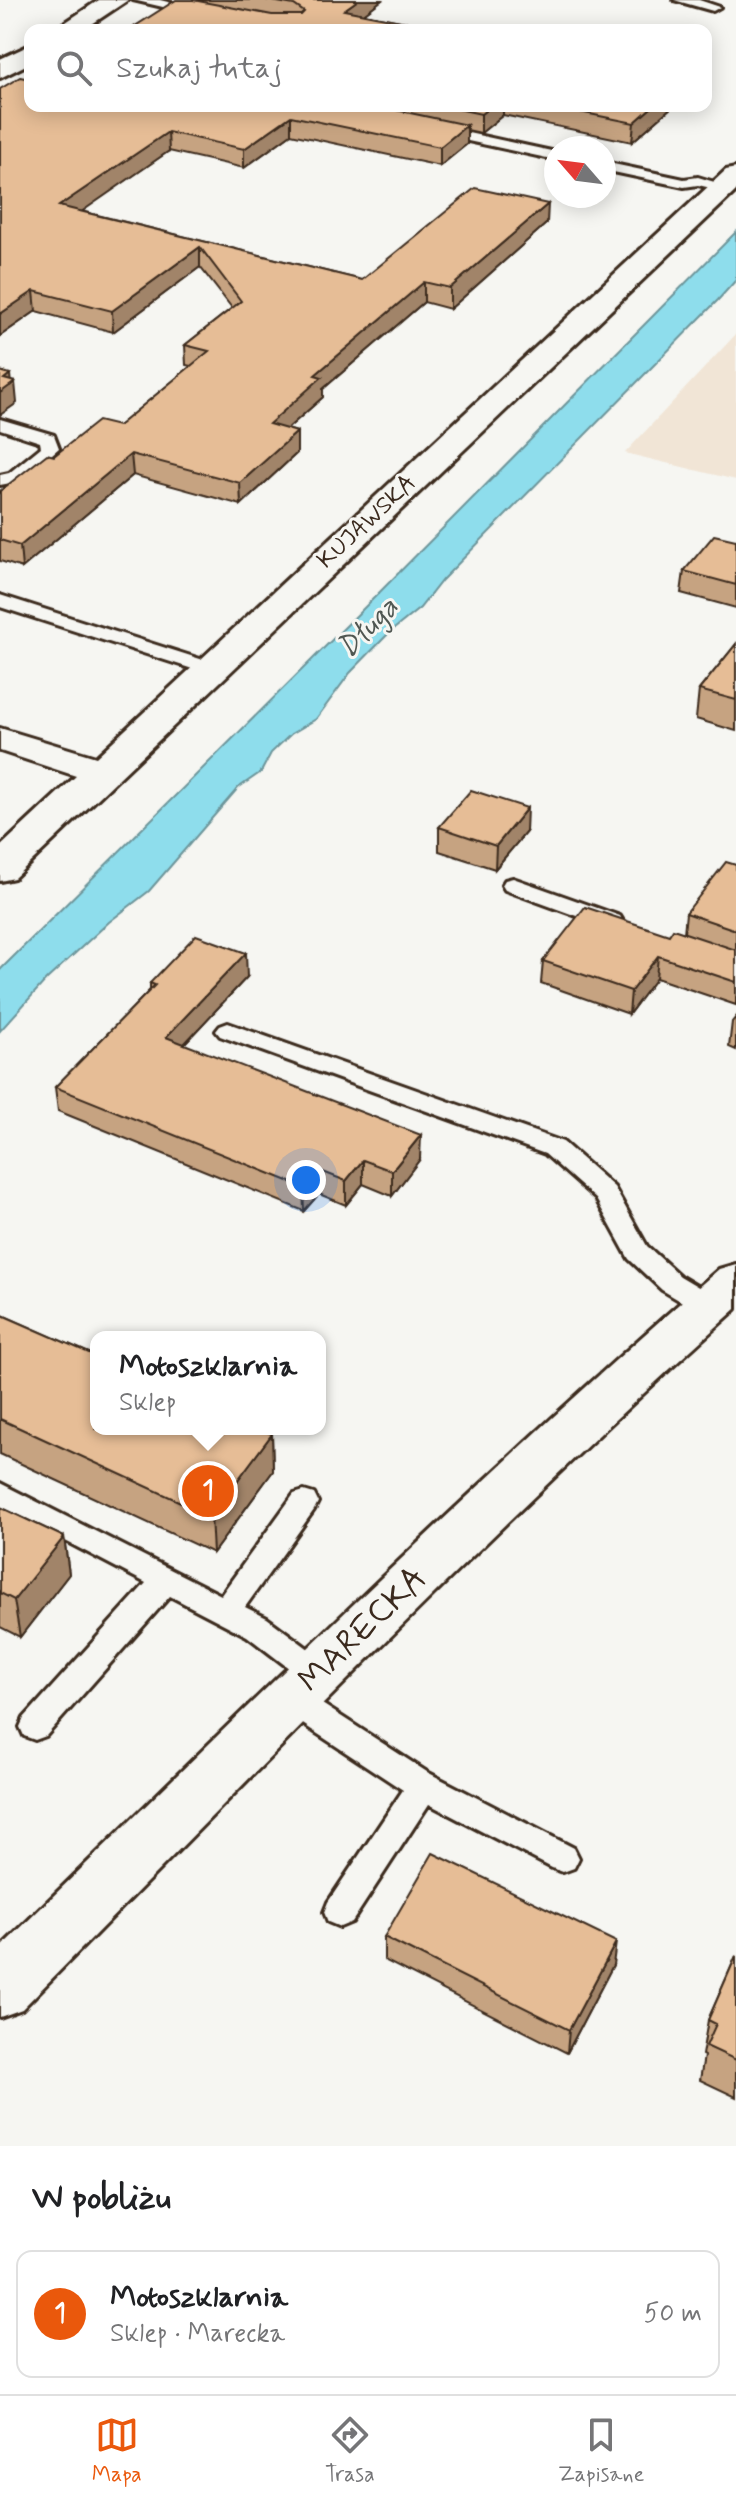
<!DOCTYPE html>
<html lang="pl">
<meta charset="utf-8">
<style>
:root{--surface:#fff;--page:#f6f6f6;--text:#202124;--muted:#757577;--line:#e0e0e0;--accent:#ea580c}
body{margin:0;font-family:Mynerve,sans-serif;background:var(--page);color:var(--text)}
.compass{position:absolute;left:544px;top:136px;width:72px;height:72px;border-radius:50%;background:var(--surface);box-shadow:0 4px 20px #0003;rotate:298deg}
.you{position:absolute;left:306px;top:1180px;width:28px;height:28px;margin:-20px;border:6px solid #fff;border-radius:50%;background:#1a73e8;box-shadow:0 0 0 12px #1a73e833}
.badge{display:grid;place-items:center;width:52px;height:52px;border-radius:50%;background:var(--accent);color:#fff;font-size:26px;font-weight:700}
.pin{position:absolute;translate:-50% -50%;border:4px solid #fff;box-shadow:0 2px 8px #0006}
.popup{position:absolute;left:90px;top:1331px;width:236px;height:104px;box-sizing:border-box;display:grid;place-content:center;border-radius:16px;background:var(--surface);filter:drop-shadow(0 2px 6px #0005);font-size:26px;white-space:nowrap;color:var(--muted)}
.popup b{font-size:30px;color:var(--text)}
.popup::after{content:'';position:absolute;left:50%;top:100%;margin-left:-16px;border:16px solid transparent;border-top-color:var(--surface)}
.list{margin:0;padding:0;list-style:none}
h2{display:flex;justify-content:space-between;align-items:center;height:104px;margin:0;padding:0 32px;font-size:34px}
h2 small{font-size:26px;font-weight:400;color:var(--muted)}
.list li{display:grid;grid-template-columns:52px 1fr auto;gap:24px;align-items:center;box-sizing:border-box;height:128px;margin:0 16px 16px;padding:0 16px;border:2px solid var(--line);border-radius:16px}
.list b{display:block;font-size:30px;white-space:nowrap}
.list p{margin:0;font-size:26px;white-space:nowrap;color:var(--muted)}
.list em{font-size:26px;font-style:normal;color:var(--muted)}
.icon{flex:none;width:44px;height:44px;fill:none;stroke:currentColor;stroke-width:2;stroke-linecap:round;stroke-linejoin:round}
.map{position:relative;flex:none;width:736px;height:2146px;overflow:hidden}
.search{position:absolute;background:var(--surface);box-shadow:0 4px 20px #0003;left:24px;right:24px;top:24px;height:88px;display:flex;align-items:center;gap:20px;box-sizing:border-box;padding:0 28px;border-radius:16px;color:var(--muted);font-size:30px}
.sheet{height:248px;background:var(--surface)}
nav{display:flex;justify-content:space-around;align-items:center;box-sizing:border-box;height:112px;border-top:2px solid var(--line);background:var(--surface);font-size:22px;color:var(--muted)}
nav a{display:grid;justify-items:center;gap:4px}
nav .on{color:var(--accent)}
.map>svg:first-child{display:block}
.built{fill:#f1e5d6}
.water{fill:#8eddec;stroke:#6d959a;stroke-width:2}
.lines{fill:none;stroke-linecap:round;stroke-linejoin:round}
.service-casing{stroke:#3b2a1e;stroke-width:6}
.minor-casing{stroke:#3b2a1e;stroke-width:6}
.tertiary-casing{stroke:#3b2a1e;stroke-width:6}
.service{fill:#f6f6f2;fill-rule:evenodd}
.minor{fill:#f6f6f2;fill-rule:evenodd}
.tertiary{fill:#f6f6f2;fill-rule:evenodd}
.wall{fill:#c6a381;stroke:#3b2a1e;stroke-width:2}
.shaded-wall{fill:#a18469;stroke:#3b2a1e;stroke-width:2}
.building{fill:#e6bd96;stroke:#3b2a1e;stroke-width:2}
.labels{text-anchor:middle;dominant-baseline:central;stroke-width:6;stroke-linejoin:round;paint-order:stroke}
.far-street-label{font-size:24px;fill:#3b2a1e;stroke:#f6f6f2}
.water-label{font-size:30px;font-style:italic;fill:#505752;stroke:#f6f6f2}
.near-street-label{font-size:34px;fill:#3b2a1e;stroke:#f6f6f2}
</style>
<div class="map">
<svg width="736" height="2146" viewBox="0 0 736 2146">
<rect width="100%" height="100%" fill="#f6f6f2"/>
<filter id="ink" filterUnits="userSpaceOnUse"><feTurbulence type="fractalNoise" baseFrequency=".0125" numOctaves="2"/><feDisplacementMap in="SourceGraphic" scale="16" xChannelSelector="R" yChannelSelector="G"/><feConvolveMatrix kernelMatrix="1 2 1 2 8 2 1 2 1" color-interpolation-filters="sRGB"/></filter>
<g filter="url(#ink)">
<path class="built" d="M736 334V480L625 453Z"/>
<path class="water" d="M736 232V280L718 300 442 580 420 608 389 633 350 673 316 719 291 734 271 753 261 772 238 788 149 891 109 922 46 980 0 1031V970L358 614Z"/>
<g class="lines">
<defs>
<path id="service" d="M133 0H160L204 11 197 15Z
M674 0H699L720 7 713 11Z
M436 126 556 152V160L431 133V127Z
M604 162 684 179 698 177 731 187 724 191 698 185 684 187 604 170Z
M0 419 54 435 59 448 21 481 0 485V475L9 473 41 447 40 442 0 429Z
M0 595 219 665 222 669 219 673H205L0 607Z
M513 878 620 916 623 921 620 926H604L505 890 502 885 505 880Z
M228 1023 563 1142 614 1187 647 1246 680 1276 717 1298 721 1305 717 1312 708 1315 699 1312 662 1290 629 1259 596 1199 545 1154 220 1036 216 1031 220 1026Z
M0 1483 221 1595 294 1494 304 1491 314 1494 318 1502 314 1510 245 1607 267 1618 329 1664 333 1673 329 1682 318 1686 307 1682 247 1636 170 1596 46 1736 35 1740 24 1736 20 1727 24 1718 146 1583 0 1507Z
M291 1687 302 1691 427 1772 574 1848 579 1858 574 1868 563 1872 552 1868 429 1804 352 1922 340 1927 328 1922 324 1912 328 1902 403 1790 280 1709 276 1700 280 1691Z"/>
<path id="minor" d="M99 0H128L83 30H54Z
M30 45V63L0 78V59Z
M736 168V191L14 878 0 881V847L76 776 0 751V728L96 757 726 170Z"/>
<path id="tertiary" d="M736 1264V1309C488 1531 256 1772 22 2009L0 2017V1948C236 1718 470 1485 719 1269Z"/>
</defs>
<use href="#service" class="service-casing"/>
<use href="#minor" class="minor-casing"/>
<use href="#tertiary" class="tertiary-casing"/>
<use href="#service" class="service"/>
<use href="#minor" class="minor"/>
<use href="#tertiary" class="tertiary"/>
</g>
<path class="wall" d="M198 0H382L363 14 406 22V30H129Z
M30 106H673L632 142 503 115 481 133 467 130V144L440 166 291 134 244 168 169 151 81 211 362 280 547 223 450 309 424 302 323 389V397L287 429 297 432V453L241 505 133 475 22 568 0 561V491L54 456 118 426 191 366 186 365 185 345 232 308 200 267 113 332 36 311 0 336Z
M736 540V608L681 593 684 571Z
M736 644V731L696 719 699 690Z
M439 827 526 832 495 869 439 851Z
M736 865V1005L656 978 629 1014 541 983 543 961 684 933 686 913Z
M247 977 184 1044 420 1159 392 1196 363 1184 346 1205 319 1194 304 1211 58 1111 55 1087 150 990V983Z
M736 1017V1050L729 1047 732 1022Z
M0 1314 272 1434 273 1471 213 1553 0 1454Z
M0 1507 64 1537 69 1574 20 1637 0 1627Z
M384 1937 613 1965 567 2053 384 1960Z
M736 1956V2097L700 2080 704 2056 702 2055 708 2020Z"/>
<path class="shaded-wall" d="M358 0H382L345 28 344 10Z
M406 22V30H395Z
M491 106H503V115L481 133V114Z
M653 106H673L632 142 634 123Z
M291 116V134L244 168V149Z
M467 125V144L440 166V147Z
M168 132 169 151 61 226 59 206Z
M548 204 547 223 450 309V288Z
M200 247V267L113 332 112 311Z
M424 282V302L323 389V397L269 445V424L315 375Z
M34 291 36 311 0 336V314Z
M10 374 11 385 15 382 17 403 0 415V393L4 379Z
M297 432V453L241 505 240 483Z
M131 454 133 475 22 568 20 546Z
M527 808 526 832 495 869 496 846Z
M246 953 247 977 168 1061 166 1037Z
M658 956 656 978 629 1014 631 991Z
M421 1135 420 1159 392 1196V1171Z
M363 1160V1184L346 1205V1181Z
M318 1170 319 1194 304 1211 303 1187Z
M272 1434 273 1471 213 1553 211 1516Z
M64 1537 69 1574 20 1637 14 1600Z
M616 1942 613 1965 567 2053 569 2030Z"/>
<path class="building" d="M176 0H193L272 15H301L304 12 294 5 266 0H358L344 10 406 22 395 30H129Z
M20 77 30 79V106H377L467 125 440 147 291 116 244 149 168 132 59 206 362 280 475 188 548 204 450 288 424 282 315 375 322 377 269 424 297 432 240 483 131 454 20 546 0 540V491L47 454 54 456 98 421 118 426 209 351 185 345 241 301 200 247 112 311 34 291 0 314V89Z
M444 106H491L481 114Z
M550 106H653L634 123Z
M0 371 10 374 4 379 15 382 0 393Z
M714 535 736 540V585L684 571Z
M736 644V700L699 690Z
M471 790 527 808 496 846 439 827Z
M726 862 736 865V930L686 913Z
M585 907 669 935 673 929 736 950V982L658 956 631 991 543 961Z
M196 935 246 953 166 1037 421 1135 392 1171 363 1160 346 1181 318 1170 303 1187 55 1087 155 985 150 983Z
M0 1314 96 1356V1429H260L272 1434 211 1516 0 1419Z
M0 1507 64 1537 14 1600 0 1593Z
M433 1853 616 1942 569 2030 384 1937Z
M736 1956V2060L706 2046 716 2024 708 2020Z"/>
</g>
<g class="labels">
<g class="far-street-label">
<text transform="translate(367 522) rotate(-43)">KUJAWSKA</text>
</g>
<g class="water-label">
<text transform="translate(368 628) rotate(-45)">Długa</text>
</g>
<g class="near-street-label">
<text transform="translate(363 1630) rotate(-44)">MARECKA</text>
</g>
</g>
</svg>
<svg class="compass" viewBox="-18 -18 36 36"><path d="M0-13l5 13h-10z" fill="#e53935"/><path d="M0 13l5-13h-10z" fill="#757577"/></svg>
<div class="you"></div>
<div class="pin badge" style="left:208px;top:1491px">1</div>
<div class="popup"><b>Motoszklarnia</b>Sklep</div>
<div class="search"><svg class="icon" aria-label="search" viewBox="0 0 24 24"><circle cx="10" cy="10" r="6"/><path d="M15 15l6 6"/></svg>Szukaj tutaj</div>
</div>
<section class="sheet">
<h2>W pobliżu<small></small></h2>
<ul class="list">
<li><span class="badge">1</span><div><b>Motoszklarnia</b><p>Sklep · Marecka</p></div><em>50 m</em></li>
</ul>
</section>
<nav>
<a class="on"><svg class="icon" aria-label="map" viewBox="0 0 24 24"><path d="M3 6l6-2 6 2 6-2v14l-6 2-6-2-6 2zM9 4v14M15 6v14"/></svg>Mapa</a>
<a><svg class="icon" aria-label="directions" viewBox="0 0 24 24"><path d="M12 3l9 9-9 9-9-9zM9 14v-3h6M13 9l2 2-2 2"/></svg>Trasa</a>
<a><svg class="icon" aria-label="saved" viewBox="0 0 24 24"><path d="M7 4h10v16l-5-4-5 4z"/></svg>Zapisane</a>
</nav>
